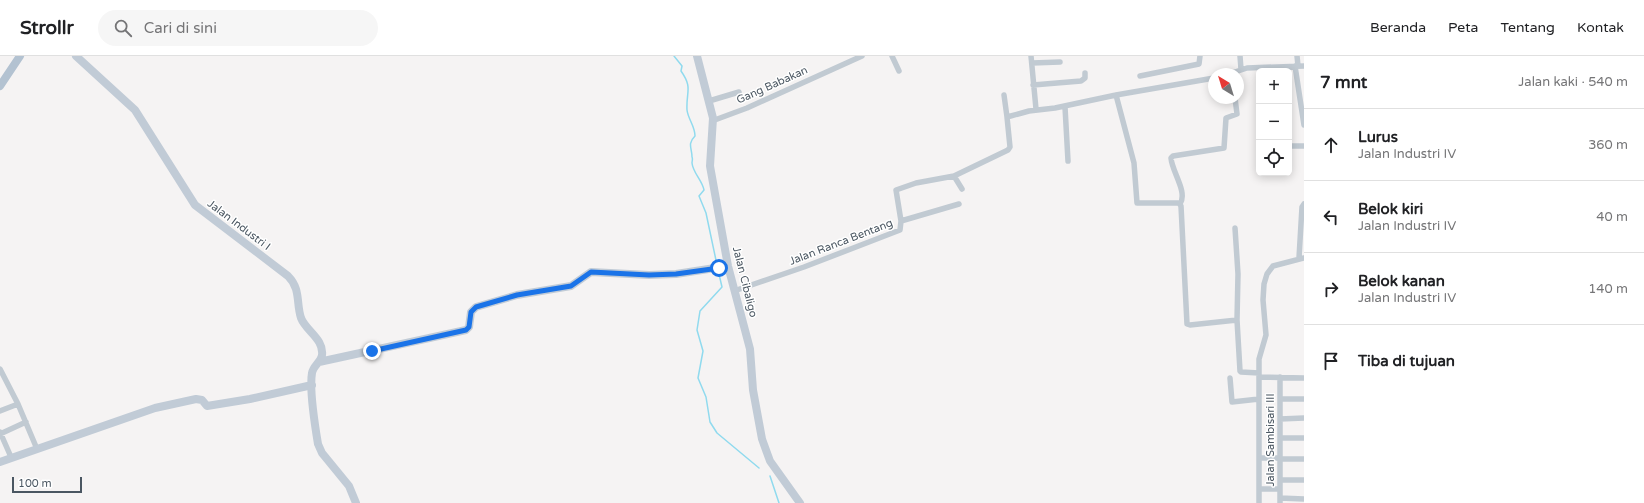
<!DOCTYPE html>
<html lang="id">
<meta charset="utf-8">
<style>
:root{--surface:#fff;--page:#f6f6f6;--text:#202124;--muted:#757577;--line:#e0e0e0}
body{margin:0;font-family:"Varela Round",sans-serif;background:var(--page);color:var(--text)}
.controls{position:absolute;right:12px;top:12px;display:grid;overflow:hidden;border-radius:6px;box-shadow:0 2px 10px #0003}
.controls button{width:36px;height:36px;display:grid;place-items:center;padding:0;border:0;border-bottom:1px solid var(--line);background:var(--surface);color:var(--text);font:20px sans-serif}
.compass{position:absolute;left:1208px;top:12px;width:36px;height:36px;border-radius:50%;background:var(--surface);box-shadow:0 2px 10px #0003;rotate:322deg}
.scale{position:absolute;left:12px;bottom:10px;width:70px;box-sizing:border-box;padding-left:4px;border:2px solid #4a5661;border-top:0;font-size:11px;line-height:14px;white-space:nowrap;color:#4a5661;-webkit-text-stroke:3px #fff;paint-order:stroke}
.stop{position:absolute;width:12px;height:12px;margin:-9px;border:3px solid #1a73e8;border-radius:50%;background:#fff}
.stop.end{background:#1a73e8;border-color:#fff;box-shadow:0 1px 4px #0008}
.list{margin:0;padding:0;list-style:none}
h2{display:flex;justify-content:space-between;align-items:center;height:52px;margin:0;padding:0 16px;font-size:17px}
h2 small{font-size:13px;font-weight:400;color:var(--muted)}
.list li{display:grid;grid-template-columns:26px 1fr auto;gap:12px;align-items:center;box-sizing:border-box;height:72px;padding:0 16px;border-top:1px solid var(--line)}
.list b{display:block;font-size:15px;white-space:nowrap}
.list p{margin:0;font-size:13px;white-space:nowrap;color:var(--muted)}
.list em{font-size:13px;font-style:normal;color:var(--muted)}
.icon{flex:none;width:22px;height:22px;fill:none;stroke:currentColor;stroke-width:2;stroke-linecap:round;stroke-linejoin:round}
.map{position:relative;flex:none;width:1304px;height:447px;overflow:hidden}
header{display:flex;align-items:center;gap:24px;box-sizing:border-box;height:56px;padding:0 20px;background:var(--surface);border-bottom:1px solid var(--line)}
header strong{font-size:19px}
nav{display:flex;gap:22px;margin-inline-start:auto;font-size:14px}
.search{width:280px;height:36px;background:var(--page);display:flex;align-items:center;gap:10px;box-sizing:border-box;padding:0 14px;border-radius:22px;color:var(--muted);font-size:15px}
main{display:flex}
aside{flex:1;background:var(--surface)}
.map>svg:first-child{display:block}
.lines{fill:none;stroke-linecap:round;stroke-linejoin:round}
.stream{stroke:#90daee;stroke-width:1.5}
.street{stroke:#c1cad2;stroke-width:5.5}
.secondary{stroke:#c1cbd6;stroke-width:8}
.primary{stroke:#b3c2d1;stroke-width:8}
.route{stroke:#1a73e8;stroke-width:5}
.labels{text-anchor:middle;dominant-baseline:central;stroke-width:3;stroke-linejoin:round;paint-order:stroke}
.street-label{font-size:11px;fill:#4a5661;stroke:#fff}
</style>
<header>
<strong>Strollr</strong>
<div class="search"><svg class="icon" aria-label="search" viewBox="0 0 24 24"><circle cx="10" cy="10" r="6"/><path d="M15 15l6 6"/></svg>Cari di sini</div>
<nav><a>Beranda</a><a>Peta</a><a>Tentang</a><a>Kontak</a></nav>
</header>
<main>
<div class="map">
<svg width="1304" height="447" viewBox="0 0 1304 447">
<rect width="100%" height="100%" fill="#f5f3f3"/>
<g class="lines">
<path class="stream" d="M674 0 682 10 681 15C693 32 686 35 687 54 688 63 695 70 695 80 687 88 692 92 692 101 693 103 692 105 692 107 693 117 702 124 704 134L699 140 706 157 717 209
M718 214 722 231 700 255 697 274 703 295 698 322 706 341 710 366 717 377 759 412
M770 420 779 447"/>
<path class="street" d="M892 0 899 15
M1031 0 1036 53
M1240 0 1241 13
M1297 0 1298 10
M1032 7 1060 6
M1295 10 1304 69
M1229 18 1247 12 1304 10
M1140 20 1199 8 1200 0
M1033 29 1081 25 1085 22V17
M1004 39 1007 61
M1116 39 1134 107 1137 147H1179L1181 150 1187 268 1190 269 1237 264
M709 45 739 36
M1065 51 1068 105
M712 65 747 52 862 0
M1289 90H1304
M954 120 962 133
M1180 148C1188 136 1172 116 1171 102L1173 100 1224 92 1226 62 1237 58 1235 42
M901 165 959 148
M1235 172 1238 218 1237 264 1240 315 1241 316 1259 317
M1299 202 1302 151 1304 148
M734 235 804 211 900 174 901 165 896 134 916 127 954 120 1008 94 1010 91 1007 61 1029 55 1055 52 1116 39 1214 22
M0 313 18 348 37 393
M1259 321 1304 322
M1280 321V447
M1230 322 1232 346 1259 343
M1280 343H1304
M0 355 18 348
M1280 363 1304 362
M0 376 11 401
M0 378 26 366
M1280 382H1304
M1259 402H1279
M1279 403H1304
M1280 424H1304
M1259 433H1280
M1280 442 1304 443
M1259 447V303L1266 279 1263 244 1264 228 1267 218 1273 210 1304 202"/>
<path class="secondary" d="M76 0 135 54 195 149 288 220C301 233 296 247 301 262 306 275 324 283 322 299 321 306 313 310 312 317 309 334 315 370 318 388L322 397 349 430 356 447
M697 0 713 62 710 110 728 210 750 293 753 334 762 383 770 405 800 447
M319 306 466 274 469 271 471 256 476 251 517 239 571 230 591 216 649 219 676 218 728 210
M0 406 155 352 196 343 202 344 207 350 250 343 312 329"/>
<path class="primary" d="M0 30 20 0"/>
</g>
<g class="lines">
<path class="route" d="M372 295 466 274 469 271 471 256 476 251 517 239 571 230 591 216 649 219 676 218 719 212"/>
</g>
<g class="labels">
<g class="street-label">
<text transform="translate(772 29) rotate(-24)">Gang Babakan</text>
<text transform="translate(239 169) rotate(37)">Jalan Industri I</text>
<text transform="translate(841 186) rotate(-21)">Jalan Ranca Bentang</text>
<text transform="translate(745 226) rotate(76)">Jalan Cibaligo</text>
<text transform="translate(1270 384) rotate(-90)">Jalan Sambisari III</text>
</g>
</g>
</svg>
<div class="controls">
<button>+</button>
<button>−</button>
<button><svg class="icon" aria-label="locate" viewBox="0 0 24 24"><circle cx="12" cy="12" r="6"/><path d="M12 2v4M12 18v4M2 12h4M18 12h4"/></svg></button>
</div>
<svg class="compass" viewBox="-18 -18 36 36"><path d="M0-13l5 13h-10z" fill="#e53935"/><path d="M0 13l5-13h-10z" fill="#757577"/></svg>
<div class="scale">100 m</div>
<div class="stop" style="left:719px;top:212px"></div>
<div class="stop end" style="left:372px;top:295px"></div>
</div>
<aside>
<h2>7 mnt<small>Jalan kaki · 540 m</small></h2>
<ul class="list">
<li><svg class="icon" aria-label="ahead" viewBox="0 0 24 24"><path d="M12 20V5M6 11l6-6 6 6"/></svg><div><b>Lurus</b><p>Jalan Industri IV</p></div><em>360 m</em></li>
<li><svg class="icon" aria-label="left" viewBox="0 0 24 24"><path d="M17 20v-9H6M10 6l-5 5 5 5"/></svg><div><b>Belok kiri</b><p>Jalan Industri IV</p></div><em>40 m</em></li>
<li><svg class="icon" aria-label="right" viewBox="0 0 24 24"><path d="M7 20v-9h11M14 6l5 5-5 5"/></svg><div><b>Belok kanan</b><p>Jalan Industri IV</p></div><em>140 m</em></li>
<li><svg class="icon" aria-label="arrive" viewBox="0 0 24 24"><path d="M6 21V4h12l-3 4 3 4H6"/></svg><div><b>Tiba di tujuan</b></div></li>
</ul>
</aside>
</main>
